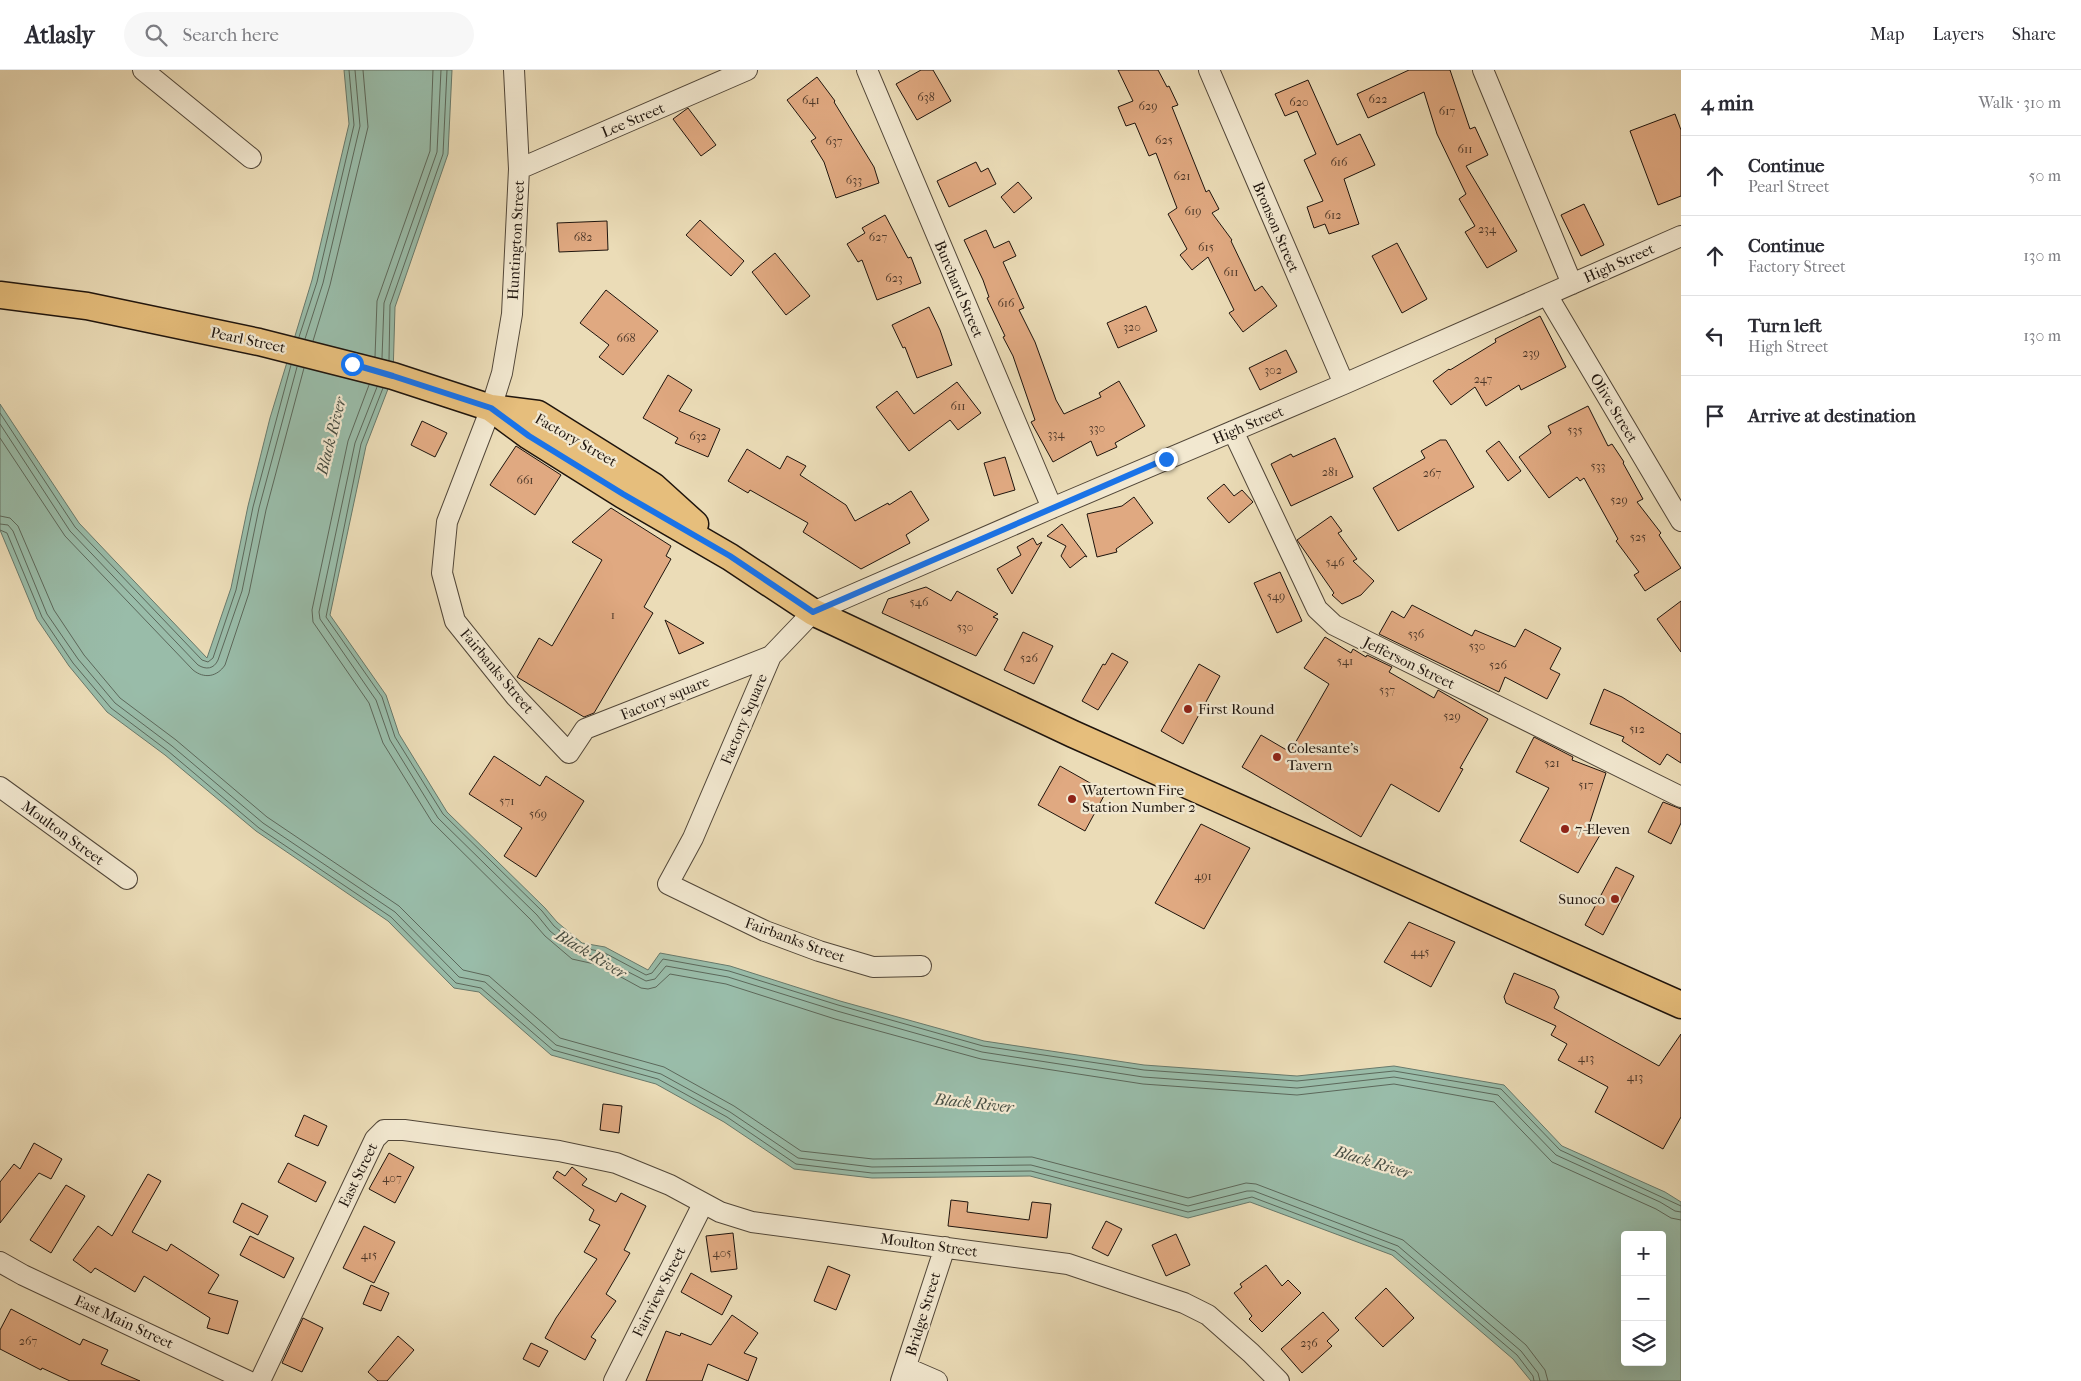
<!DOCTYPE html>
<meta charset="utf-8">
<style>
:root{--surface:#fff;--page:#f7f7f7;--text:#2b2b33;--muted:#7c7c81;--line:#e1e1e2}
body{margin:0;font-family:"IM FELL French Canon",serif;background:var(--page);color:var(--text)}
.controls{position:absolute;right:15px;bottom:15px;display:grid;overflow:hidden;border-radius:5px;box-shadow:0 5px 20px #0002}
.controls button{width:45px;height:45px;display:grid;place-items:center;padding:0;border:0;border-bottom:1px solid var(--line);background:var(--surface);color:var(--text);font:25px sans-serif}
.stop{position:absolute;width:15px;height:15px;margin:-11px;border:4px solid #1a73e8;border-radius:50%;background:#fff}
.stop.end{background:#1a73e8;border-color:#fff;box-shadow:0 1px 5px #0008}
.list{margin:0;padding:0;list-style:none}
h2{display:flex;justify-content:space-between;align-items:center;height:65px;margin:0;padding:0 20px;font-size:21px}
h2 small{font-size:16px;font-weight:400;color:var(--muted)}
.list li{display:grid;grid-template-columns:32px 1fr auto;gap:15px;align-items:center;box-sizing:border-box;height:80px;padding:0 20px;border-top:1px solid var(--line)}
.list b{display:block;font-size:19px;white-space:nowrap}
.list p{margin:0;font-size:16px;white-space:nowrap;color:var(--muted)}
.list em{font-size:16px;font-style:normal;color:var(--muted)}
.icon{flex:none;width:28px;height:28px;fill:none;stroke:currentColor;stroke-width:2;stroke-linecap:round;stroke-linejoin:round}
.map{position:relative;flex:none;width:1681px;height:1311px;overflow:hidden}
header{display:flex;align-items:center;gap:30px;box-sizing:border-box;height:70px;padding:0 25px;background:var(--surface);border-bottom:1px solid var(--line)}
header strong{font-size:24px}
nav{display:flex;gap:28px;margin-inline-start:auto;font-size:18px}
.search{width:350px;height:45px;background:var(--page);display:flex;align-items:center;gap:12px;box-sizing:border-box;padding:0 18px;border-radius:28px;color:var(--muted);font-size:19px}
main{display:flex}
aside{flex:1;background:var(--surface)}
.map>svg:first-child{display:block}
.water{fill:#99bca9;stroke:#68796b;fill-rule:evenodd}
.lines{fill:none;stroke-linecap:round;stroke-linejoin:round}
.shore{stroke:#5c685b;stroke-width:1}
.building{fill:#e0a981;stroke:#1e140d}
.minor-casing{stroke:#514638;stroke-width:22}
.major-casing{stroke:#1e140d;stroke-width:29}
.minor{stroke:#f2e8d0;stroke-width:20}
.major{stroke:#e6be7c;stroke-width:26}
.route{stroke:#1a73e8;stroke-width:6}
.poi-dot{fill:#8f2418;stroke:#f2e8d0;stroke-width:2}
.labels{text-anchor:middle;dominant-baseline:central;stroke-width:4.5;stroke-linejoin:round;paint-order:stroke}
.number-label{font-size:12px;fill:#4e392a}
.street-label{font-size:15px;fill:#1e140d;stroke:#f2e8d0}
.poi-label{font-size:15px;fill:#1e140d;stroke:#f2e8d0;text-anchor:start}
.water-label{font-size:16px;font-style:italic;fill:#494f44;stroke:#f2e8d0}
</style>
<header>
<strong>Atlasly</strong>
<div class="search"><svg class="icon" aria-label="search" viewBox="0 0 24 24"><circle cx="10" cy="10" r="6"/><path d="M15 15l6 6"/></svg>Search here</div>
<nav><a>Map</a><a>Layers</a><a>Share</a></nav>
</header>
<main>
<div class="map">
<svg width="1681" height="1311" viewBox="0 0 1681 1311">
<rect width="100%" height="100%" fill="#ebdcb7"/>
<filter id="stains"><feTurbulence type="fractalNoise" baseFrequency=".004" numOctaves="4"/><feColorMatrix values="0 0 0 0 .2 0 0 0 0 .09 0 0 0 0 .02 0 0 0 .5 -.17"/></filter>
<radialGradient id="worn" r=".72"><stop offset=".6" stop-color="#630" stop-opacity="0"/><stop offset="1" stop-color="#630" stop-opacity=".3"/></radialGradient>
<path class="water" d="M344 0H452L448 84 395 237 393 306 366 376 330 545 386 625 399 664 447 742 545 838 557 852 582 873 605 877 648 900 660 883 730 896 840 931 984 971 1144 995 1297 1006 1394 996 1504 1015 1562 1076 1665 1122 1681 1132V1311H1531L1513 1289 1392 1185 1250 1132 1188 1148 1030 1106 872 1108 794 1099 724 1052 656 1014 551 985 479 922 454 918 388 851 256 761 165 685 107 642 69 596 37 549 0 460V334L79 453 207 588 231 518 248 436 270 348 312 210 349 54ZM1625 1165H1662V1292H1625Z"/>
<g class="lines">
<path class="shore" d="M299 267 317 212 354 55 349 0
M305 269 323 213 360 56 355 0
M313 271 330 215 368 57 363 0
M375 287 377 231 430 81 433 0
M382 288 384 233 437 82 441 0
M389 290 390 235 443 84 447 0
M369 315 348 371 312 540 313 552 369 633 383 673 432 752 531 850 545 866 572 889 599 895 641 918 648 919 656 917 670 904 726 914 835 949 981 989 1143 1014 1297 1025 1394 1014 1494 1032 1552 1092 1656 1139 1671 1148 1681 1150
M377 317 355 373 319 542 320 549 376 630 390 670 438 748 537 845 550 861 576 882 601 888 646 911 655 909 666 896 728 907 837 941 982 982 1143 1007 1297 1018 1394 1007 1498 1025 1556 1085 1660 1132 1675 1141 1681 1142
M383 318 361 374 326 547 382 627 395 667 443 744 542 841 554 856 579 877 603 882 646 905 652 903 663 889 729 901 838 935 983 976 1144 1000 1297 1011 1394 1001 1501 1019 1560 1080 1681 1136
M0 343 75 457 202 590 208 592 213 588 236 520 253 437 291 295
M0 354 70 461 198 595C206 600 214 599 218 590L242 521 259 438 297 297
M0 368 65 466 193 600C204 609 217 607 225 595L249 523 266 440 304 298
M0 446 10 448 18 456 54 540 84 585 120 628 176 670 267 747 399 836 463 900 489 906 560 968 664 997 734 1036 801 1081 873 1089 1032 1087 1188 1128 1246 1113 1256 1114 1403 1170 1526 1275 1545 1300 1548 1311
M0 454 8 455 13 461 47 544 78 589 115 633 172 676 263 753 395 842 459 907 485 912 556 975 661 1004 730 1042 798 1088 872 1097 1031 1095 1188 1136 1247 1121H1254L1398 1176 1521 1281 1538 1303 1540 1311
M0 460 7 463 42 547 73 593 111 638 168 681 259 758 391 847 456 913 481 918 553 980 658 1009 727 1047 796 1094 872 1103 1031 1101 1188 1142 1252 1127 1395 1181 1517 1285 1533 1306 1534 1311"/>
</g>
<path class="building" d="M921 0H933L951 31 917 50 896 14Z
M1118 0H1158L1167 17 1169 16 1178 35 1172 37 1206 122 1209 120 1219 139 1212 143 1232 170 1231 171 1255 221 1262 216 1277 236 1243 262 1229 243 1234 240 1208 187 1192 200 1180 185 1187 179 1168 144 1177 138 1156 83 1149 86 1135 53 1126 56 1118 37 1133 31Z
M1409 0H1450L1470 59 1475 57 1488 85 1466 96 1517 181 1487 198 1465 162 1475 156 1459 129 1466 124 1437 64 1424 22 1368 48 1357 24Z
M817 7 835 31 834 32 874 97 879 113 836 128 824 92 811 71 816 68 787 30Z
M1308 10 1337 75 1360 64 1375 95 1344 109 1359 154 1329 164 1325 154 1314 158 1307 137 1323 131 1304 90 1316 84 1297 41 1285 46 1275 24Z
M688 38 716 75 701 86 673 49Z
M1675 44 1681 60V126L1658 135 1630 61Z
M976 92 981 102 988 98 996 114 949 137 937 111Z
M1018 112 1032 128 1014 143 1001 127Z
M1584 134 1604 175 1581 186 1561 145Z
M885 145 908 188 911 187 921 213 877 230 862 190 858 192 847 174 865 163 862 158Z
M700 150 744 191 731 206 686 165Z
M607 151 608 180 559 182 557 153Z
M986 160 994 178 1009 171 1016 186 1003 192 1024 238 1019 240 1035 272 1056 330 1064 344 1101 327 1099 323 1119 311 1145 356 1115 373 1117 377 1097 386 1091 371 1053 392 1031 352 1035 350 1013 286 1003 267 1005 266 987 228 989 227 983 210 964 170Z
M1397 173 1427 229 1402 243 1372 186Z
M775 183 810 226 786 245 752 202Z
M606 220 658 261 623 305 599 287 609 275 580 253Z
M1146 236 1157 261 1118 278 1107 253Z
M929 237 940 260 952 295 917 308 905 277 903 278 892 255Z
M1540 246 1566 297 1521 320 1519 315 1486 336 1475 317 1451 335 1433 311 1449 299 1450 300 1496 272 1495 269Z
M1286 280 1297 302 1260 320 1249 298Z
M668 305 692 320 679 341 720 359 708 387 675 373 678 368 643 348Z
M957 312 981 343 958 360 950 350 909 381 876 337 897 321 914 344Z
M1588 336 1608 376 1612 374 1624 392 1623 393 1643 429 1637 432 1661 463 1659 465 1681 498 1645 521 1634 505 1639 502 1616 471 1618 469 1584 408 1580 411 1577 407 1549 428 1519 387 1551 363 1548 356Z
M422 351 447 363 435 387 411 375Z
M1335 368 1353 407 1291 436 1271 394 1291 384 1293 387Z
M1440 370H1446L1474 417 1398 461 1373 418 1425 388 1421 381Z
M1499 371 1521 401 1508 411 1486 381Z
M516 376 561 405 535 445 490 415Z
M747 379 780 399 787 386 806 396 800 405 846 435 855 451 888 433 889 435 911 421 929 450 906 465 910 473 861 499 803 462 808 453 750 420 748 423 728 411Z
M1005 387 1015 420 994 426 984 393Z
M1224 414 1234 426 1242 420 1253 432 1229 453 1207 428Z
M1134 427 1153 453 1116 479 1117 482 1097 487 1087 444 1122 436Z
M611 438 671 476 666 486 671 489 644 537 653 543 594 643 584 647 517 607 539 568 552 576 602 490 572 472Z
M1331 446 1342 461 1338 463 1357 489 1353 491 1374 511 1361 525 1342 534 1332 525 1334 523 1297 470Z
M1062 454 1087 487 1085 486 1070 498 1061 486 1066 476 1047 466Z
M1033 468 1037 475 1042 472 1012 524 997 499 1021 485 1017 477Z
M1280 502 1302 551 1277 563 1254 513Z
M926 517 951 531 957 521 998 544 993 547 998 549 976 586 882 543 888 529Z
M1681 531V582L1657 549Z
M1412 535 1472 566 1475 560 1515 577 1525 559 1561 578 1550 599 1560 604 1547 629 1505 607 1499 622 1379 564 1392 541 1404 548Z
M665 550 704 573 679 584Z
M1023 562 1053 576 1034 614 1004 600Z
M1325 567 1351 583 1353 579 1366 587 1367 585 1392 597 1389 602 1434 628 1438 620 1488 649 1460 698 1463 699 1439 742 1391 714 1361 767 1242 697 1261 665 1290 682 1329 614 1304 598Z
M1112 583 1128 592 1098 640 1082 631 1103 594 1105 595Z
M1199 594 1220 606 1183 674 1161 661Z
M1604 619 1622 627 1681 664V693L1667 684 1660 695 1622 671 1624 667 1590 654Z
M1534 667 1573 687 1572 690 1606 703 1588 758 1600 765 1578 803 1520 771 1549 718 1516 702Z
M494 686 540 716 546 706 584 731 536 807 504 786 522 758 469 724Z
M1060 696 1106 722 1085 761 1038 735Z
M1663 732 1681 739V753L1671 774 1648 762Z
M1201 754 1250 778 1204 859 1155 833Z
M1616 797 1634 806 1603 865 1585 855Z
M1409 852 1455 872 1431 917 1384 892Z
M1514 903 1555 920 1559 927 1554 938 1659 996 1681 964V1047L1663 1079 1595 1042 1608 1017 1558 990 1567 974 1551 965 1556 956 1506 933 1504 927Z
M603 1034 622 1036 619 1063 600 1060Z
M304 1045 327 1056 318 1076 295 1066Z
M34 1073 62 1089 51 1109 39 1103 0 1153V1112L14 1094 20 1099Z
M389 1083 414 1097 395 1133 369 1119Z
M288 1093 326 1112 316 1132 278 1112Z
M572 1097 587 1109 582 1115 616 1132 621 1123 646 1136 624 1180 630 1183 606 1224 616 1231 591 1267 596 1270 585 1290 545 1268 556 1248 597 1189 584 1182 600 1155 589 1150 594 1140 553 1108 557 1101 565 1106Z
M148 1104 161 1111 132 1162 167 1181 171 1174 219 1205 208 1223 238 1231 228 1264 207 1258 210 1248 144 1206 135 1222 95 1198 91 1203 73 1190 98 1156 112 1166Z
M66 1115 85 1126 51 1183 30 1170Z
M951 1130 968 1132 967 1142 1029 1150 1032 1132 1051 1134 1047 1168 948 1156Z
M242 1133 268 1146 258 1165 233 1152Z
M1106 1151 1122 1159 1108 1186 1092 1178Z
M364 1156 395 1172 374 1213 343 1198Z
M733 1163 737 1199 711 1202 706 1166Z
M1176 1164 1190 1195 1166 1206 1152 1175Z
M250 1166 294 1188 284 1208 240 1185Z
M1266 1195 1282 1216 1288 1210 1301 1223 1262 1262 1249 1249 1252 1246 1234 1223 1242 1217 1240 1214Z
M828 1196 850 1205 836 1240 814 1231Z
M691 1203 732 1226 722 1245 681 1222Z
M371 1215 389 1223 381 1241 363 1234Z
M1386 1218 1414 1248 1383 1277 1355 1248Z
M11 1239 80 1275 83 1269 108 1280 101 1294 140 1311H70L42 1298 41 1300 0 1279V1260Z
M1323 1242 1339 1260 1327 1271 1332 1276 1302 1303 1281 1279Z
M732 1245 758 1263 744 1283 757 1288 748 1311 708 1294 702 1311H646L666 1261 680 1266 681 1263 711 1275Z
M303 1248 323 1258 302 1302 282 1293Z
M398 1266 414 1280 387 1311H378L368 1302Z
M531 1273 548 1281 539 1297 523 1289Z"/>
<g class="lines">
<defs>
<path id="minor" d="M143 0 251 88
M514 0 519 99 512 244 502 303 491 338 447 452 442 503 455 551 516 627 569 683 585 659 771 586
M867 0 1052 438
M1209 0 1344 314
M1483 0 1572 214
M519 99 747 0
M1547 225 1681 451
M1233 361 1317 539 1334 555 1681 727
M0 717 127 809
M921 896 873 897 819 881 765 861 668 814 693 768 771 586 813 542 1052 438 1344 314 1681 166
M0 1192 23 1205 248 1311
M907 1298 937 1311
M260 1311 375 1069 384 1060H404L559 1081 616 1093 670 1115 720 1142 752 1152 1068 1194 1184 1233 1208 1245 1251 1283 1279 1311
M614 1311 703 1134
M901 1311 945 1177"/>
<path id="major" d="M0 225 87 236 259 272 393 306 491 338 538 344 653 416 695 454
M491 338 529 366 623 425 730 487 813 542 1073 664 1681 935"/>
</defs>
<use href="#minor" class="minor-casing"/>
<use href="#major" class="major-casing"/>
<use href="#minor" class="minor"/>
<use href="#major" class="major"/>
</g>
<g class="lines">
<path class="route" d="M352 294 393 306 491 338 529 366 623 424 730 486 813 542 1166 389"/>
</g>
<g class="poi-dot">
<circle cx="1188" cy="639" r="5"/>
<circle cx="1277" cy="687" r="5"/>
<circle cx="1072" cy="729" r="5"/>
<circle cx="1565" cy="759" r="5"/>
<circle cx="1615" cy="829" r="5"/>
</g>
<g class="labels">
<g class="number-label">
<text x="926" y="27">638</text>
<text x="1378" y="29">622</text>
<text x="811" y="30">641</text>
<text x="1299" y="32">620</text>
<text x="1148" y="36">629</text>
<text x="1447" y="41">617</text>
<text x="1164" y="70">625</text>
<text x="834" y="71">637</text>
<text x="1465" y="79">611</text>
<text x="1339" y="92">616</text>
<text x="1182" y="106">621</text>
<text x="854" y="110">633</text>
<text x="1193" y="141">619</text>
<text x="1333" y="145">612</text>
<text x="1487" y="159">234</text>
<text x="583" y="167">682</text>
<text x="878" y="167">627</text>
<text x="1206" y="177">615</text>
<text x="1231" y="202">611</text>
<text x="894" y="208">623</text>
<text x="1006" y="233">616</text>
<text x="1132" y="257">320</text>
<text x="626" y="268">668</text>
<text x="1531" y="283">239</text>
<text x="1273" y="300">302</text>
<text x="1483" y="309">247</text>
<text x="958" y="336">611</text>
<text x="1097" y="358">330</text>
<text x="1575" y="360">535</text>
<text x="1056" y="364">334</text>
<text x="698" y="366">632</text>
<text x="1598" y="396">533</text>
<text x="1330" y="402">281</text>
<text x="1432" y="403">267</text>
<text x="525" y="410">661</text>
<text x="1619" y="430">529</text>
<text x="1638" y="467">525</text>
<text x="1335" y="492">546</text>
<text x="1276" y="526">549</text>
<text x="919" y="532">546</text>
<text x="613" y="545">1</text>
<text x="965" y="557">530</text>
<text x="1416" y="564">536</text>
<text x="1477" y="576">530</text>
<text x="1029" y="588">526</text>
<text x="1345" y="591">541</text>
<text x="1498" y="595">526</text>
<text x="1387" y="620">537</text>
<text x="1452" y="646">529</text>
<text x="1637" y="659">512</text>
<text x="1552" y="693">521</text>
<text x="1586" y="715">517</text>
<text x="507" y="731">571</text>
<text x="538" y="744">569</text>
<text x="1203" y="806">491</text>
<text x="1420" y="882">445</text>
<text x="1586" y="988">413</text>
<text x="1635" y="1007">413</text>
<text x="392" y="1108">407</text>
<text x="722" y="1183">405</text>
<text x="369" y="1185">415</text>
<text x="28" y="1271">267</text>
<text x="1309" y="1273">236</text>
</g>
<g class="street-label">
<text transform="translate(633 50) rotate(-23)">Lee Street</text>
<text transform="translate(1276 157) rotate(67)">Bronson Street</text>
<text transform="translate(516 170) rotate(-87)">Huntington Street</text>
<text transform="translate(1619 193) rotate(-24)">High Street</text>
<text transform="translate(959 219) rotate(67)">Burchard Street</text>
<text transform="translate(248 270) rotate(12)">Pearl Street</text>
<text transform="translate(1614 338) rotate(59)">Olive Street</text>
<text transform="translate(1248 355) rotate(-23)">High Street</text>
<text transform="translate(576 370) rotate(30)">Factory Street</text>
<text transform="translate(1409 593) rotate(26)">Jefferson Street</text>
<text transform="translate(497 601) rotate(50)">Fairbanks Street</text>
<text transform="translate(665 628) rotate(-22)">Factory square</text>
<text transform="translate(744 649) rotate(-67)">Factory Square</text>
<text transform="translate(63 763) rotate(36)">Moulton Street</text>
<text transform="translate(795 870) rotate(20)">Fairbanks Street</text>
<text transform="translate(358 1105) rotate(-64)">East Street</text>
<text transform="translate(929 1175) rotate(8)">Moulton Street</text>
<text transform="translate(659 1222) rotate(-63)">Fairview Street</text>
<text transform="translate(923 1244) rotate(-73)">Bridge Street</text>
<text transform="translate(124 1252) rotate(25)">East Main Street</text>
</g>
<g class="poi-label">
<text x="1198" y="639">First Round</text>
<text x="1287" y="678">Colesante's<tspan x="1287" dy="17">Tavern</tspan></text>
<text x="1082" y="720">Watertown Fire<tspan x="1082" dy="17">Station Number 2</tspan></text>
<text x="1575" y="759">7-Eleven</text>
<text x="1605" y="829" text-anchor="end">Sunoco</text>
</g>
<g class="water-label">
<text transform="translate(331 366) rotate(-76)">Black River</text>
<text transform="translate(591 884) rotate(31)">Black River</text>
<text transform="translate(974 1033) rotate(6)">Black River</text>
<text transform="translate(1373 1092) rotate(17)">Black River</text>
</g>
</g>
<rect width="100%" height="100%" filter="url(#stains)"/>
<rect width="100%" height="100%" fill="url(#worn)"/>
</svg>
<div class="controls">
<button>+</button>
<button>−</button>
<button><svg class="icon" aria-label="layers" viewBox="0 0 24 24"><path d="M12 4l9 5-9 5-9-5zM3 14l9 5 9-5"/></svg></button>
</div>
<div class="stop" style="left:352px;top:294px"></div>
<div class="stop end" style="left:1166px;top:389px"></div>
</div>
<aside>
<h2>4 min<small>Walk · 310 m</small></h2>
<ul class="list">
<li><svg class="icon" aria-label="ahead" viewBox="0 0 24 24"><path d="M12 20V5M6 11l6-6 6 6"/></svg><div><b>Continue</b><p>Pearl Street</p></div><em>50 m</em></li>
<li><svg class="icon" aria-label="ahead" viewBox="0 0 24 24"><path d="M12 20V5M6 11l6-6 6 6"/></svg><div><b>Continue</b><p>Factory Street</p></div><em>130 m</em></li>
<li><svg class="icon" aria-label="left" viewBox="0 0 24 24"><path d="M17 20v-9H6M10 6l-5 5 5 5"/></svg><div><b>Turn left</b><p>High Street</p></div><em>130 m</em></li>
<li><svg class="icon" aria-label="arrive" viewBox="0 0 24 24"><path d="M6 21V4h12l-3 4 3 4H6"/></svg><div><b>Arrive at destination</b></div></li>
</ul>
</aside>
</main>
